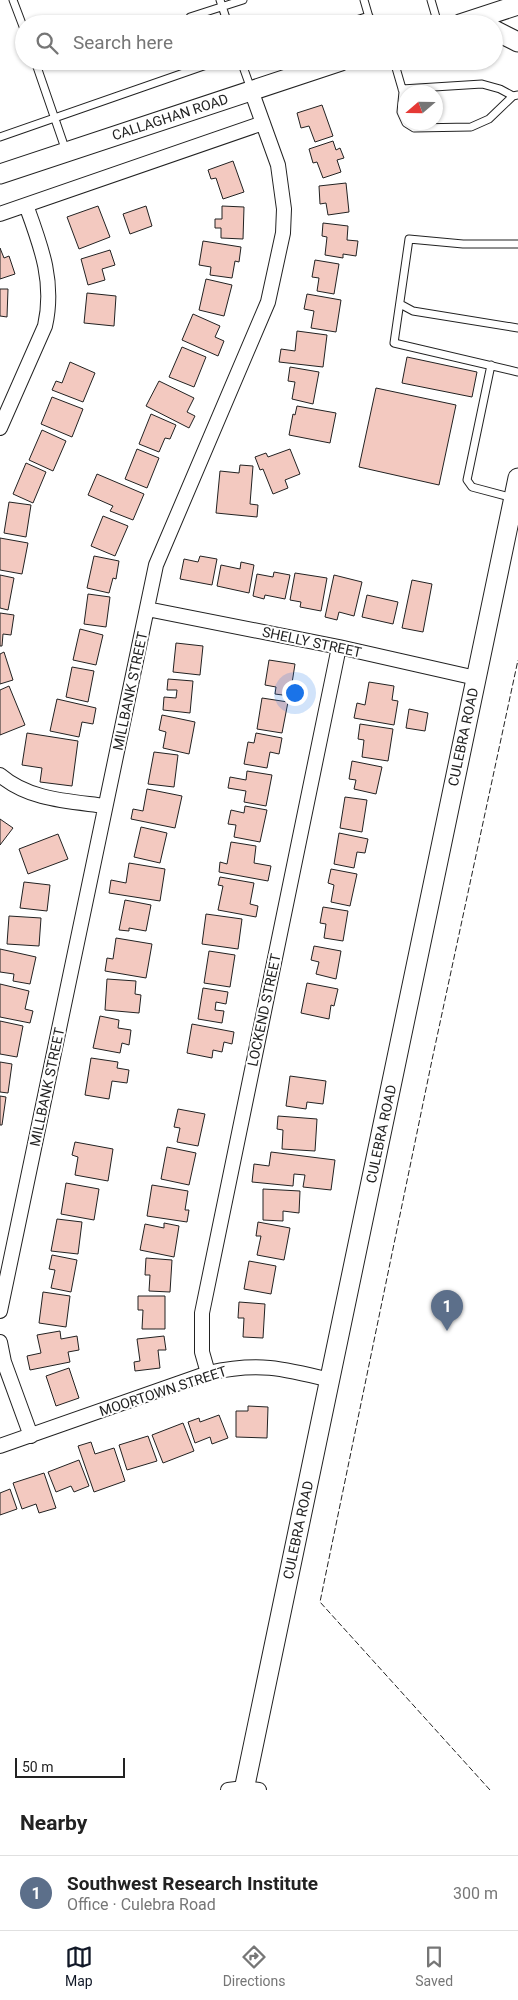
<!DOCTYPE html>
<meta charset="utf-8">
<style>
:root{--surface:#fff;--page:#f6f6f6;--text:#222;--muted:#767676;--line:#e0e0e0;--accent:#111827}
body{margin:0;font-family:Roboto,sans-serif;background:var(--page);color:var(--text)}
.compass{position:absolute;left:398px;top:85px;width:45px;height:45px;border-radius:50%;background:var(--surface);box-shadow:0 1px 4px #0004;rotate:250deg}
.scale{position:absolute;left:15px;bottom:12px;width:110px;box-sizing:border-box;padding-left:5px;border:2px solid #222;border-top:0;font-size:14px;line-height:18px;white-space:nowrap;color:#222;-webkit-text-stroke:4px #fff;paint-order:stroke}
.you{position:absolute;left:294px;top:692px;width:18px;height:18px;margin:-12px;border:4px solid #fff;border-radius:50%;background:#1a73e8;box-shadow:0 0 0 8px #1a73e833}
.badge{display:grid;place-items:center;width:32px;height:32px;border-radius:50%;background:var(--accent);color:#fff;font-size:16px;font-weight:700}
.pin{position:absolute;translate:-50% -41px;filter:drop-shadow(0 1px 2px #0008)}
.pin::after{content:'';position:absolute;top:26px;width:18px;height:15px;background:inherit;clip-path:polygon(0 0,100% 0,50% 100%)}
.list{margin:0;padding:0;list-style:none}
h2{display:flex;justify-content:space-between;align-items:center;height:65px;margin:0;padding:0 20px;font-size:21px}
h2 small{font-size:16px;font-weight:400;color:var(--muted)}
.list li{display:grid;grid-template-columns:32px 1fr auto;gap:15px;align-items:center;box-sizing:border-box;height:75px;padding:0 20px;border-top:1px solid var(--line)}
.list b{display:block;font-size:19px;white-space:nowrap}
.list p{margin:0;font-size:16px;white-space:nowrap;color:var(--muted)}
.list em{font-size:16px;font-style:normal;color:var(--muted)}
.icon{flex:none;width:28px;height:28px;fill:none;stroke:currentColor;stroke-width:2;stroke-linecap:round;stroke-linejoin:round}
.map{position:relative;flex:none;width:518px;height:1790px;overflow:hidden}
.search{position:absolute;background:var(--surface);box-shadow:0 1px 4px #0004;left:15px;right:15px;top:15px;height:55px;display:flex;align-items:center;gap:12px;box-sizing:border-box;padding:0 18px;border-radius:28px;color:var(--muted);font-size:19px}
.sheet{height:140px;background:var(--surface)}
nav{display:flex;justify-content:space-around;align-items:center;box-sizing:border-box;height:70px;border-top:1px solid var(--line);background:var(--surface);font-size:14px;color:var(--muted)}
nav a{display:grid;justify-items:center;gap:2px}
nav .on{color:var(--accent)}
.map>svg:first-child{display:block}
.building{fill:#f3c9c0;stroke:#222}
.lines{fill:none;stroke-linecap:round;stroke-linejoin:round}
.service-casing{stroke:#222;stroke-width:9}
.minor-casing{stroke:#222;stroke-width:16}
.secondary-casing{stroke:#222;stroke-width:21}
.service{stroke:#fff;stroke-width:7}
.minor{stroke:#fff;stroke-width:14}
.secondary{stroke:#fff;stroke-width:19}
.fence{stroke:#222;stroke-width:1;stroke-dasharray:6 2.5;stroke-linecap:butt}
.labels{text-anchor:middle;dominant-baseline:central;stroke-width:4;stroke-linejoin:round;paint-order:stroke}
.street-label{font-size:14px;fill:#222;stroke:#fff}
</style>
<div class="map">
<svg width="518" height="1790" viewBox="0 0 518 1790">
<rect width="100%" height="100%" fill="#fff"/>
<path class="building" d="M322 105 333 136 315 142 309 126 301 128 297 113Z
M333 141 336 150 340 148 344 158 337 160 341 172 323 178 317 162 313 163 309 149Z
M233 161 244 192 223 199 216 178 211 179 208 170Z
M346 183 349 212 328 215 326 203 320 204 319 186Z
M98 206 110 237 79 249 67 217Z
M146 206 152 226 130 234 123 214Z
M222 206 244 207 243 239 221 238V228H215V219H222Z
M323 223 348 226 347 240 358 241 356 256 343 254V258L325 255 327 237 322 236Z
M203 241 241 247 239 262 235 261 232 278 210 275 211 267 199 265Z
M0 248 4 258 9 256 15 274 0 279Z
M110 250 115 265 102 269 105 280 88 285 81 259Z
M315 260 339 264 334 294 317 291 319 278 312 277Z
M206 279 232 285 224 316 199 310Z
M0 289H8L7 317 0 316Z
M87 293 116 296 114 326 84 323Z
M307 294 341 300 336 332 311 328 314 311 304 309Z
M193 314 220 326 215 337 224 341 218 356 182 340Z
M297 331 327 335 323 367 279 362 281 349 295 351Z
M182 347 206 357 194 387 169 377Z
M407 357 477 372 472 397 402 383Z
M70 362 95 373 83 402 52 390 56 381 62 383Z
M290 367 319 372 313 404 292 399 295 382 288 381Z
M159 381 194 398 187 412 195 416 189 428 146 406Z
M376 388 456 405 439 485 359 467Z
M52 397 83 409 72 437 41 424Z
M297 406 336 413 330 443 289 435 293 414 295 415Z
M151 414 176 425 170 439 165 438 159 452 139 444Z
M42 430 66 441 53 471 29 460Z
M137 449 159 458 147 488 125 479Z
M290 449 300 474 285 480 288 488 273 494 263 469 260 470 255 457 266 453 268 457Z
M26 463 46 472 33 503 13 494Z
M240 465 253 466 250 504 258 505 257 517 216 513 220 471 239 473Z
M97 474 144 494 133 520 110 511 113 506 88 495Z
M9 502 31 505 26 537 4 533Z
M103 516 128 526 115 556 91 546Z
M0 538 28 543 22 574 0 570Z
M94 556 119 561 116 579 113 578 109 593 87 588Z
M200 556 217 559 212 585 180 579 184 559 198 562Z
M241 562 254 565 249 593 217 586 221 565 240 569Z
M274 572 290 575 285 599 265 595 264 599 253 596 257 574 273 577Z
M295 573 327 578 321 611 300 607 301 602 290 600Z
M0 575 14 578 8 610 0 608Z
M334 575 362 582 354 616 339 612 337 620 325 617Z
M412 580 432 584 423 632 402 628Z
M88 594 110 597 106 627 84 624Z
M367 595 398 602 393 624 362 617Z
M0 613 14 615 11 635 3 634 2 646H0Z
M80 629 103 635 96 665 73 660Z
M176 643 203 646 200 675 173 672Z
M4 652 13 680 0 684V654Z
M269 660 295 664 290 696 275 694 276 687 265 685Z
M72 667 94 671 88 702 66 697Z
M168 679 193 681 190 713 163 710 164 697 176 698 177 690H167Z
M369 682 394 686 392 700 398 701 394 725 354 718 357 703 365 705Z
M9 686 25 725 0 735V690Z
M262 698 288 702 282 733 257 729Z
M57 699 96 708 93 724 82 722 79 737 50 731Z
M409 709 428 713 425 731 406 728Z
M162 715 195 722 189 754 163 748 166 732 159 730Z
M360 724 393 729 388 761 362 757 364 740 358 739Z
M27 733 78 741 72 786 40 782 42 768 22 765Z
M256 733 282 738 279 754 270 752 267 768 244 764 248 742 254 743Z
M154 752 178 755 174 787 148 784Z
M352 761 382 767 376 794 354 789 356 780 349 779Z
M247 771 272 775 266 806 244 802 246 791 228 788 230 777 246 780Z
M147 789 182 796 175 828 131 819 133 809 143 811Z
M345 797 367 800 362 832 340 828Z
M245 806 267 810 260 842 234 837 236 825 228 824 231 810 244 813Z
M0 819 13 828 0 845Z
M141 827 167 833 160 863 134 857Z
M339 833 368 839 365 853 357 852 354 868 334 864Z
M58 834 68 859 28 874 19 849Z
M231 842 256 846 254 863 271 866 268 881 219 872 220 862 227 864Z
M129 863 165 869 160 901 109 893 111 880 126 883Z
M331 869 357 874 350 906 331 902 334 885 328 883Z
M220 877 254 883 250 904 258 906 256 917 218 910 223 886 218 885Z
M24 882 50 885 47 911 20 908Z
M125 900 151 905 146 931 129 928V931L119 930Z
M323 907 348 911 343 941 324 938 326 924 320 923Z
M206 914 242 919 238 949 202 944Z
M9 916 41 918 39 946 7 944Z
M116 938 152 944 146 978 105 971 107 958 113 959Z
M314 946 341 951 336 979 316 974 319 962 311 960Z
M0 949 36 957 30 984 13 981 14 974 0 972Z
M209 951 235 955 230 987 204 983Z
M107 979 136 981 135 994 141 995 139 1013 105 1010Z
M307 983 338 989 334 1006 331 1005 329 1019 301 1013Z
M0 984 29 991 25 1009 33 1011 30 1023 0 1017Z
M203 988 228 992 226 1004 216 1002 215 1010 224 1011 222 1023 198 1019Z
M100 1016 119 1020 118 1028 131 1030 129 1045 122 1043 120 1053 93 1048Z
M0 1021 23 1026 17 1057 0 1054Z
M192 1024 234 1032 232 1044 224 1042 222 1052 213 1050 212 1058 187 1053Z
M91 1058 118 1062 117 1068 129 1070 127 1083 112 1081 109 1099 85 1095Z
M0 1062 12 1064 8 1093 0 1092Z
M290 1076 326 1081 323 1104 307 1102 306 1109 286 1106Z
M0 1096 6 1097 2 1125H0Z
M178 1109 205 1114 198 1146 177 1142 180 1128 174 1127Z
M278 1116 317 1119 315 1151 282 1149 283 1130 277 1129Z
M75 1142 113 1149 108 1181 75 1175 78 1157 72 1155Z
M167 1147 196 1153 189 1185 161 1179Z
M271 1152 335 1160 331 1190 303 1187 305 1175 294 1174 293 1186 252 1182 254 1164 269 1166Z
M66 1183 99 1189 94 1220 61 1214Z
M152 1185 188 1191 185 1210H189L187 1222 147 1216Z
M263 1189 300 1191 299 1213 283 1211V1221L263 1220Z
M57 1219 82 1222 78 1254 51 1251Z
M258 1222 290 1228 284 1260 257 1255 261 1236H256Z
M164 1223 179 1226 174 1257 140 1250 145 1224 164 1228Z
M52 1255 77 1260 71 1292 51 1288 55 1270 49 1269Z
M146 1258 172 1260 170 1292 149 1291 150 1275H145Z
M249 1261 276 1266 271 1294 244 1289Z
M43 1292 70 1296 66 1327 39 1323Z
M138 1296H165V1329H142L143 1310H138Z
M239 1302 265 1304 263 1338 243 1337 244 1318H238Z
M60 1331 61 1339 77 1336 79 1350 68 1352 70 1362 30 1370 27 1356 41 1353 37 1335Z
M164 1336 166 1350H158L160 1368 135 1371 134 1362 140 1361 137 1339Z
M69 1368 79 1398 56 1406 46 1376Z
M248 1406 268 1407 267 1438 236 1437V1411H248Z
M219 1415 228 1438 212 1444 210 1437 195 1443 188 1422 199 1418 200 1422Z
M183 1423 194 1451 163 1463 152 1435Z
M148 1436 157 1461 127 1470 119 1445Z
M91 1442 95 1454 114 1448 125 1481 94 1492 78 1446Z
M79 1460 89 1486 74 1492 71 1486 56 1492 48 1472Z
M44 1473 56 1508 39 1513 36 1504 22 1509 13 1483Z
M10 1489 17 1509 0 1515V1493Z"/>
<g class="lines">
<defs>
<path id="service" d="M13 0 24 29
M220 0 228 24
M364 0 371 24
M431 0 438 24
M190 17 243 0
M343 24 369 16
M35 61 66 151
M241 61 251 89
M394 61 403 92 401 112 406 123 414 128 471 127 489 119 513 96 518 95
M402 89 482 84 500 89 513 96
M0 137 218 61
M518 244H463L409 239 394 343 518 372
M400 304 413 311 518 328
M491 365 467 480 472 487 513 498"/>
<path id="minor" d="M0 214 263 123
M0 428 45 326C55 282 41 246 26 205
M147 609 339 647 476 678
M0 775C29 800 68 801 105 806
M0 1311 156 565 268 302 283 233 284 209 278 165 251 90
M0 1342 4 1362 31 1436
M208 1373 202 1352V1313L339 647
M0 1446 208 1373C258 1362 282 1368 330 1380
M228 1790 244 1788 259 1790"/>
<path id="secondary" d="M460 24 518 5
M494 30 518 42
M0 174 341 61
M244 1790 518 478"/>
</defs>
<use href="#service" class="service-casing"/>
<use href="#minor" class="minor-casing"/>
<use href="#secondary" class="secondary-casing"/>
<use href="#service" class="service"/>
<use href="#minor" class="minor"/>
<use href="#secondary" class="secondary"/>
<path class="fence" d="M490 1790 320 1602 432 1060 518 660"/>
</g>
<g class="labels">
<g class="street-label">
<text transform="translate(170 117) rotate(-18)">CALLAGHAN ROAD</text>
<text transform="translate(312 642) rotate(12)">SHELLY STREET</text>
<text transform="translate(130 691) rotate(-78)">MILLBANK STREET</text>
<text transform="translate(463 737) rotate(-78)">CULEBRA ROAD</text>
<text transform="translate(264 1010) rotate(-78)">LOCKEND STREET</text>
<text transform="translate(47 1087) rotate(-78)">MILLBANK STREET</text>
<text transform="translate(381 1134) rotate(-78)">CULEBRA ROAD</text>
<text transform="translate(163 1391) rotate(-18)">MOORTOWN STREET</text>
<text transform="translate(298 1530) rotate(-78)">CULEBRA ROAD</text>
</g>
</g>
</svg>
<svg class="compass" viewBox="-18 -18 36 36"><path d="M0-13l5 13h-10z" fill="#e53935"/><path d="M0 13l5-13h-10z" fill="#767676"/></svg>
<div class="scale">50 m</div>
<div class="you"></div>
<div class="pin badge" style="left:447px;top:1331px;background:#5c6f8a">1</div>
<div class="search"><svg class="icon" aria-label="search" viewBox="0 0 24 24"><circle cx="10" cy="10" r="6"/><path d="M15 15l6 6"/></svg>Search here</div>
</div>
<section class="sheet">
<h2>Nearby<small></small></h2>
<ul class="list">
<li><span class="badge" style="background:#5c6f8a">1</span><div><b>Southwest Research Institute</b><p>Office · Culebra Road</p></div><em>300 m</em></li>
</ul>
</section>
<nav>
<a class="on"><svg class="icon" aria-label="map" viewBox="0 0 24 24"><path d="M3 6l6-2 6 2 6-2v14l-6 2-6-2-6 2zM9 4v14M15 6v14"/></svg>Map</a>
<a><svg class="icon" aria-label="directions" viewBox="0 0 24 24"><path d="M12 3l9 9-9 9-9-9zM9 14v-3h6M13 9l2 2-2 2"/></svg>Directions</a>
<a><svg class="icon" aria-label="saved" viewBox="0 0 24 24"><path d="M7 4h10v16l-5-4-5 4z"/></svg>Saved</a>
</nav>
